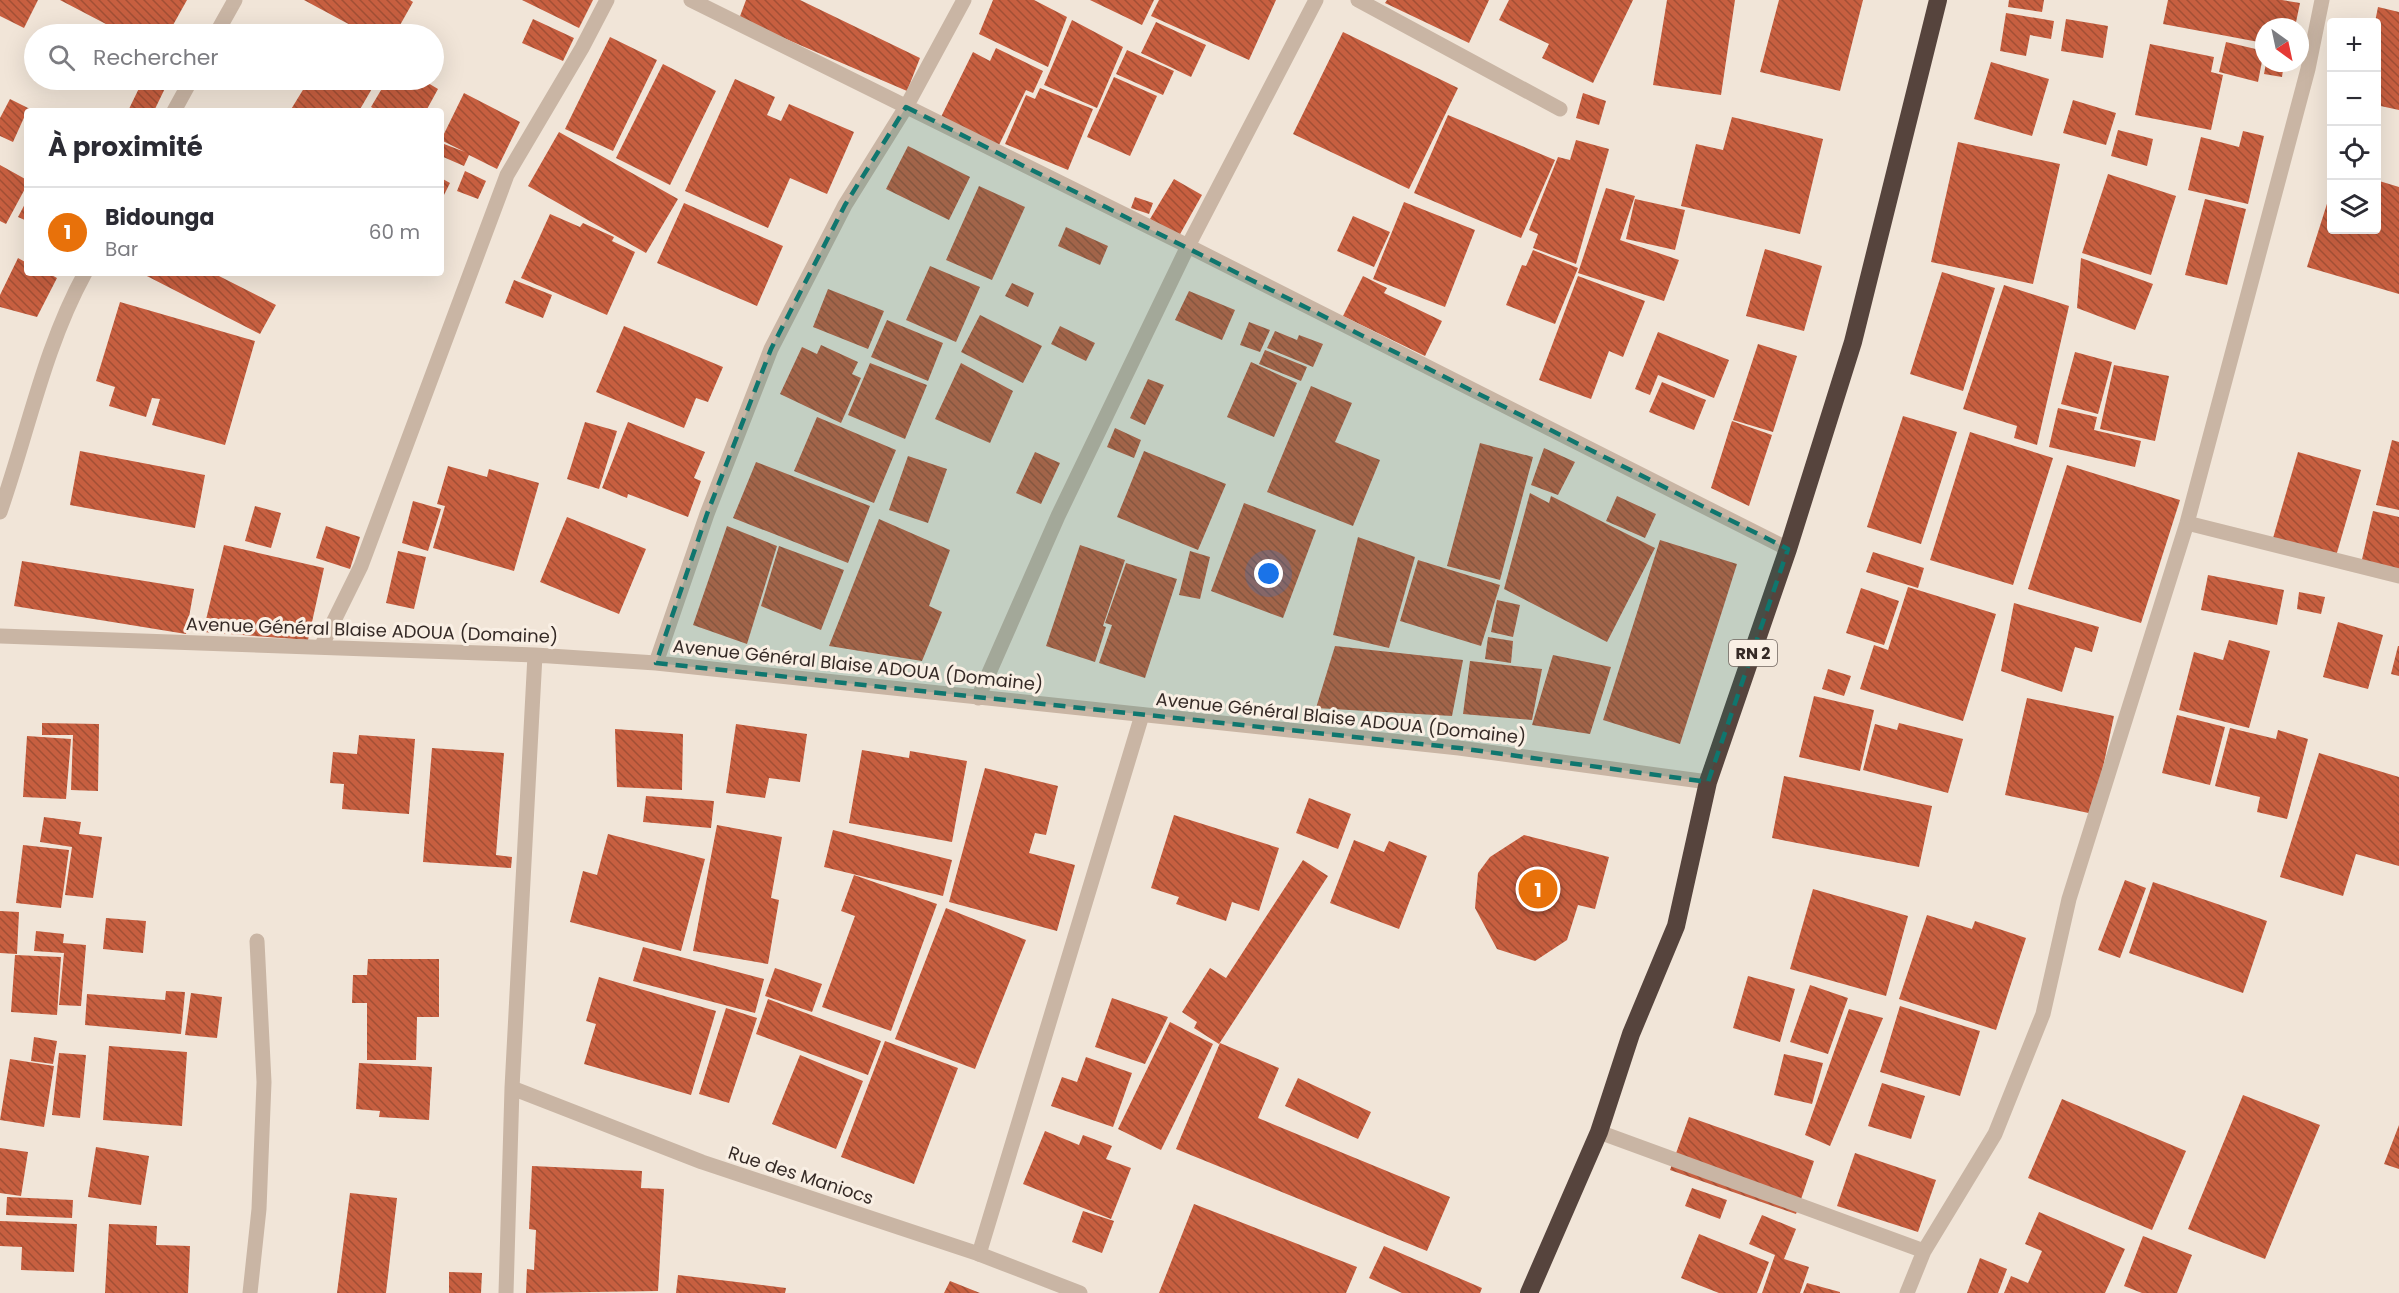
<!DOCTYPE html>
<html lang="fr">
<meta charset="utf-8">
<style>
:root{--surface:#fff;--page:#f7f7f7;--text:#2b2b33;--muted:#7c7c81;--line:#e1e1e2;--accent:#1b5356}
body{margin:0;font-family:Poppins,sans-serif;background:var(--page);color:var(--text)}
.controls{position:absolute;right:18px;top:18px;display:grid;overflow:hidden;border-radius:6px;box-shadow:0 6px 24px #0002}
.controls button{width:54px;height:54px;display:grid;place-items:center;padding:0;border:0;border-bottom:2px solid var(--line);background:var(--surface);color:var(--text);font:30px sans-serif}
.compass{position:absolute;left:2255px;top:18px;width:54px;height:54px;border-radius:50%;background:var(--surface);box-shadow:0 6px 24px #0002;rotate:147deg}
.you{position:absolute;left:1269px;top:574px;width:21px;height:21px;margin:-15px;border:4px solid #fff;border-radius:50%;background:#1a73e8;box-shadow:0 0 0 9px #1a73e833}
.badge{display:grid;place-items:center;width:39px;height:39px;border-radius:50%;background:var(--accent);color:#fff;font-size:20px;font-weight:700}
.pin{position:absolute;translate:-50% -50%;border:3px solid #fff;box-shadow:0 2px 6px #0006}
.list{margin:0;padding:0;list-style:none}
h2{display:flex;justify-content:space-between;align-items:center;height:78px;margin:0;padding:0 24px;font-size:26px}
h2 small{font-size:20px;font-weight:400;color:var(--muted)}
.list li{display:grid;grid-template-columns:39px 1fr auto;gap:18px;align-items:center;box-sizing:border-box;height:90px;padding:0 24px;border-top:2px solid var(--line)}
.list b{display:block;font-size:22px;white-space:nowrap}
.list p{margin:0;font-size:20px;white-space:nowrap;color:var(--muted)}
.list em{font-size:20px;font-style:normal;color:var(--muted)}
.icon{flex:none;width:33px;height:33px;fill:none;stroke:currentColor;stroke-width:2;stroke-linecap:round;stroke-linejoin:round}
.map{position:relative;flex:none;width:2399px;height:1293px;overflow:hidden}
.search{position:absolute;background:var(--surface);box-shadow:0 6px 24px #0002;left:24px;top:24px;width:420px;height:66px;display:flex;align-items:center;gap:15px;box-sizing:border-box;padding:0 21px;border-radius:33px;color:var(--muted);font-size:22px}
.panel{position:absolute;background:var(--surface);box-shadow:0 6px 24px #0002;left:24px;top:108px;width:420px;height:168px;border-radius:6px}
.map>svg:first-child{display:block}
.building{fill:url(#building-back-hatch)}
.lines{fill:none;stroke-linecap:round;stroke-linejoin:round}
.lane{stroke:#c9b5a4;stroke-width:15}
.street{stroke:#c9b5a4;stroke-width:15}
.highway{stroke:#56443d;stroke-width:18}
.marked{fill:#0f766e;fill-opacity:0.2;stroke:#0f766e;stroke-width:4.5;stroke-dasharray:12 8;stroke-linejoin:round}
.labels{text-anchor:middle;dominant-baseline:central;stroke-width:6;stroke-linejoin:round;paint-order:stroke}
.shield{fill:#f9efe4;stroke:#70655f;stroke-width:1.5}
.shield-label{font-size:16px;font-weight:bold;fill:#352a26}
.street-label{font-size:18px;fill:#352a26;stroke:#f9efe4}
</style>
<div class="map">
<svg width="2399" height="1293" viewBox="0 0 2399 1293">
<defs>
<pattern id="building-back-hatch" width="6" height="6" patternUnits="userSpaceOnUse" patternTransform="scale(1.5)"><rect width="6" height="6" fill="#c75f40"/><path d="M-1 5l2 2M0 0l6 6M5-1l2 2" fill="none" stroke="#a24f35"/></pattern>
</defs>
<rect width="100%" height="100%" fill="#f1e5d8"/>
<path class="building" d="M0 0H38L24 28 0 16Z
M60 0H187L168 34H125Z
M304 0H410L413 2 395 34H367Z
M522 0H593L579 28Z
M746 0H800L920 58 907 91 739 19Z
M993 0H1034L1067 17 1048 67 979 34Z
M1090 0H1154L1142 25Z
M1159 0H1276L1249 60 1151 16Z
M1387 0H1489L1469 43 1385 3Z
M1509 0H1633L1593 83 1542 58 1549 44 1499 20Z
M1667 0H1735L1721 95 1653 85Z
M1779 0H1863L1840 91 1760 72Z
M2009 0H2044L2042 12 2008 7Z
M2168 0H2282L2300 3 2295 27H2264V43L2163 24Z
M2378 7 2399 12V110L2376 105V22H2375Z
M2006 13 2054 21 2051 39 2030 35 2026 56 2000 51Z
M533 19 574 38 563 61 522 43Z
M2066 19 2108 26 2103 58 2061 51Z
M1072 20 1123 47 1097 108 1044 85Z
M1156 22 1206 45 1191 77 1141 53Z
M1343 32 1458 88 1409 189 1293 134Z
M610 37 657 60 613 151 565 129Z
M2226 42 2264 51 2258 82 2219 72Z
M2150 44 2214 57 2211 72 2223 75 2211 130 2135 115Z
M996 48 1043 71 1033 93 1026 90 999 145 941 117 973 52 990 61Z
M1127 50 1174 71 1163 95 1116 74Z
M1991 62 2049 79 2032 136 1974 119Z
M2266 63H2284L2282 77 2264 74Z
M663 64 716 91 670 185 616 158Z
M1114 77 1157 96 1130 156 1087 137Z
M735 79 775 97 767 115 781 121 789 104 854 132 827 194 790 178 768 228 685 191Z
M143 80H169L154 111H128Z
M309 80H377L359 111H290Z
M387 80H423L438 89 426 111H378L371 107Z
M1040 88 1093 109 1068 170 1005 144 1026 95 1035 99Z
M464 93 520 122 497 169 469 155 464 166 441 156 444 144 465 152 441 140Z
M1583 93 1606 101 1599 125 1576 118Z
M10 99 30 109 27 111 13 142 0 136V118Z
M2073 100 2116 113 2106 145 2063 133Z
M1448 115 1555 160 1521 238 1414 193Z
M1732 117 1823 139 1800 234 1681 206 1696 144 1723 150Z
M2118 130 2153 139 2147 166 2111 156Z
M2243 131 2264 136 2248 204 2188 190 2201 137 2239 147Z
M559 132 678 199 646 253 528 186Z
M1576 140 1609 149 1576 264 1533 248 1538 234 1529 230 1558 157 1570 160Z
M1958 142 2060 164 2033 284 1931 262Z
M908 146 970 177 949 220 886 189Z
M0 165 27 180V185L6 224 0 221Z
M465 171 486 181 478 199 457 191Z
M2108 174 2176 196 2151 275 2082 253Z
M441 178 450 183 441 201Z
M1174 179 1202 195 1179 236 1150 219Z
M2376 180 2399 187V294L2307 267 2331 191 2332 230H2376Z
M979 186 1025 207 992 280 946 260Z
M1606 188 1635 196 1620 240 1679 260 1664 301 1578 273Z
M1135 197 1153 203 1149 214 1131 208Z
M1635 199 1685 210 1675 250 1626 239Z
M2205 199 2246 209 2227 285 2185 275Z
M27 200V221L18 217Z
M1404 202 1475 230 1445 307 1373 279Z
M684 203 783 246 757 306 657 263Z
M550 214 580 227 583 223 614 237 612 241 635 252 607 315 521 278Z
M1353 216 1390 232 1374 267 1337 251Z
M1066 227 1108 246 1100 265 1058 246Z
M1765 249 1822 266 1804 331 1746 316Z
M1533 250 1578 268 1555 324 1506 305 1522 265 1526 266Z
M18 258 27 263V273H48L57 278 37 317 0 307V295Z
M2081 258 2153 284 2135 330 2077 308Z
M930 266 980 287 956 342 906 320Z
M1942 272 1995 288 1963 391 1910 374Z
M141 273H213L276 305 260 334Z
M1363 276 1387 288 1384 293 1442 321 1425 356 1343 316Z
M1578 276 1645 301 1623 357 1609 351 1591 399 1539 380Z
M514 280 552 295 543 318 505 303Z
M1012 283 1034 293 1028 307 1005 296Z
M2004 285 2069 306 2037 445 2014 438 2017 426 1963 409Z
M828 289 884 311 868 349 813 327Z
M1189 291 1235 310 1222 340 1175 320Z
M120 302 255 341 225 445 152 425 160 399 152 398 146 417 109 406 115 387 96 381Z
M980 315 1042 346 1023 383 961 352Z
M887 320 943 343 928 381 871 357Z
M1249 322 1270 330 1260 352 1240 345Z
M624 326 723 367 708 402 696 398 684 428 596 392Z
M1060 326 1095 343 1086 361 1051 344Z
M1275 331 1297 340 1299 335 1323 344 1313 367 1267 348Z
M1658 332 1729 360 1714 398 1658 375 1650 395 1635 389Z
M1758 344 1797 356 1773 432 1733 420Z
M821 345 858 362 852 374 861 378 841 423 780 394 802 347 817 354Z
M1265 350 1307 367 1301 381 1259 364Z
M2075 352 2112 362 2098 414 2061 404Z
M1251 362 1297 383 1274 437 1227 417Z
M870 363 927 385 905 439 848 415Z
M961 363 1013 391 990 443 935 419Z
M2114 365 2169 376 2155 441 2100 429Z
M1148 379 1164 385 1145 425 1130 418Z
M1662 382 1706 400 1694 430 1649 412Z
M1311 386 1352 403 1335 442 1380 460 1353 526 1267 492Z
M2058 408 2097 417 2094 430 2141 441 2135 467 2049 447Z
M1903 416 1957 432 1921 544 1867 527Z
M817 417 896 450 874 503 794 471Z
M1732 421 1772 435 1749 506 1711 488Z
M585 422 617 431 599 489 567 479Z
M628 422 705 452 694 478 701 481 688 517 628 494 627 498 602 488Z
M1115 428 1141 440 1134 458 1107 447Z
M1970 432 2053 458 2013 585 1930 560Z
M2392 440 2399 442V510L2376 505Z
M1480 443 1533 457 1500 580 1447 566Z
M1544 448 1575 462 1558 495 1531 485Z
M80 451 205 475 195 528 70 505Z
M1144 451 1226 484 1198 550 1117 517Z
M1035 452 1060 463 1041 504 1016 493Z
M2298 452 2361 470 2334 563 2271 545Z
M908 456 947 469 928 523 889 510Z
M756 462 870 506 848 563 733 518Z
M2067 465 2180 500 2141 623 2028 589Z
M448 466 487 477 489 469 539 483 514 571 433 548 445 506 437 504Z
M1530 493 1549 503 1551 496 1655 548 1607 642 1504 589Z
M1617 496 1656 514 1645 538 1606 521Z
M413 501 441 509 428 551 402 543Z
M1244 503 1316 530 1283 618 1211 591Z
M255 506 281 513 271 548 245 541Z
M2373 511 2399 517V577L2360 568Z
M567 517 646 549 619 614 540 582Z
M879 519 950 550 929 606 942 612 922 661 829 646Z
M326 526 360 537 350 569 316 558Z
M727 526 777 546 747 644 693 625Z
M1358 537 1415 557 1389 648 1333 635Z
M1660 540 1737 564 1680 744 1603 720Z
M224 545 324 568 308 640 203 632Z
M1080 545 1125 560 1103 626 1106 627 1095 662 1046 646Z
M779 546 844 570 821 630 761 606Z
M398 551 426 557 414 609 386 603Z
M1190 551 1210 557 1200 599 1179 595Z
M1873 552 1924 568 1918 588 1866 572Z
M1418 560 1500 585 1481 646 1400 621Z
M22 561 194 589 186 634 14 606Z
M1126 563 1177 579 1145 678 1099 663 1112 625 1105 623Z
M2208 575 2284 590 2277 625 2201 610Z
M1908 587 1996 614 1963 721 1860 689 1874 645 1888 650Z
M1861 588 1899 601 1884 645 1846 633Z
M2299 592 2325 597 2321 614 2297 609Z
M1497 600 1520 605 1513 637 1491 632Z
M2014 603 2099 627 2092 652 2075 647 2062 692 2001 671Z
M2338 622 2383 635 2368 689 2323 677Z
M1488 637 1513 641 1511 663 1485 659Z
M2229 640 2270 651 2249 728 2179 710 2194 652 2223 660Z
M1335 646 1463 660 1452 716 1316 708Z
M2398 646H2399V676L2391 674Z
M1553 655 1611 667 1590 734 1532 725Z
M1470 661 1542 669 1532 720 1463 714Z
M1828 669 1851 676 1844 696 1822 689Z
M1814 696 1874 710 1860 771 1799 757Z
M2027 698 2114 716 2093 814 2005 795Z
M2177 715 2225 727 2210 785 2162 773Z
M42 723 99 724 98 791 71 790 73 735H42Z
M1899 723 1963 739 1948 793 1863 770 1875 724 1897 730Z
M736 724 807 734 800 782 769 778 765 798 726 793Z
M2230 728 2276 739 2278 730 2308 739 2287 819 2257 812 2260 797 2215 786Z
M615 729 683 734 682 790 617 787Z
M359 735 415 739 409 814 342 809 344 784 330 783 333 752 357 754Z
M27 736 71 739 66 799 23 797Z
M432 748 504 753 496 855 512 857 511 868 423 862Z
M862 750 909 758 910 751 967 761 952 842 849 823Z
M2319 753 2399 777V866L2356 854 2343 896 2280 877Z
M985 768 1058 786 1046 835 1035 833 1029 853 1075 865 1057 931 949 902Z
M1784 776 1932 806 1919 867 1772 838Z
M646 796 714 801 711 828 643 822Z
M1309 798 1351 814 1338 849 1296 833Z
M1174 815 1279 848 1259 911 1232 902 1226 921 1176 904 1179 897 1151 888Z
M44 817 81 822 79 834 102 837 93 898 65 895 72 847 40 842Z
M717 825 782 837 771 898 779 900 768 964 693 951Z
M833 830 952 860 943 896 824 867Z
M608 834 705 859 681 951 570 922 583 871 597 875Z
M1524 835 1609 857 1595 909 1578 905 1567 940 1535 961 1497 949 1475 908 1478 873 1490 857Z
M1354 840 1384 852 1389 841 1427 856 1399 929 1330 903Z
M23 845 69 850 61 908 16 903Z
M1303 860 1328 876 1219 1044 1194 1028 1197 1022 1182 1012 1210 968 1226 978Z
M854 875 937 904 891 1031 822 1007 855 916 841 911Z
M2125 880 2146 888 2120 958 2098 950Z
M2153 882 2267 921 2243 993 2129 953Z
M1813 889 1908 916 1886 996 1790 969Z
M946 908 1026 940 975 1069 895 1039Z
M0 911 19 912 17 954 0 953Z
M1927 915 1972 929 1975 921 2026 938 1996 1030 1899 999Z
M106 918 146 921 143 953 103 949Z
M36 931 64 934 63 943 86 945 81 1006 59 1005 64 953 34 951Z
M643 947 764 979 755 1013 633 981Z
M15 955 61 957 57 1015 11 1012Z
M368 959H439V1017H417L416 1060H367V1003H352L353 975H367Z
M775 968 822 984 812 1012 765 996Z
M1748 976 1795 989 1780 1042 1733 1028Z
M599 977 716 1011 691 1095 584 1064 596 1024 586 1021Z
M1810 985 1848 998 1828 1054 1790 1042Z
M166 991 185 992 181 1034 85 1025 87 994 165 1000Z
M191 993 222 997 217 1038 185 1035Z
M1112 998 1168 1017 1145 1064 1095 1047Z
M768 999 881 1041 868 1075 756 1034Z
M1900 1006 1980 1031 1960 1096 1880 1072Z
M726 1008 757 1018 729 1103 699 1094Z
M1849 1009 1883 1018 1830 1146 1805 1135Z
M1170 1022 1213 1044 1161 1150 1118 1129Z
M34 1037 57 1041 53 1064 31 1061Z
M885 1041 958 1068 914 1184 841 1157Z
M1220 1043 1279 1068 1258 1118 1450 1197 1427 1251 1176 1149Z
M109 1046 187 1052 182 1126 103 1120Z
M59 1053 86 1055 80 1118 52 1115Z
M1784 1054 1823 1063 1812 1104 1774 1095Z
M800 1055 863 1081 836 1149 772 1124Z
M1086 1057 1132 1073 1113 1127 1051 1106 1062 1077 1077 1082Z
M10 1059 54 1066 44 1127 0 1120Z
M359 1063 432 1067 429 1120 379 1117 380 1111 356 1109Z
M1298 1078 1371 1112 1358 1139 1285 1106Z
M1882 1083 1925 1096 1911 1139 1868 1126Z
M2243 1095 2320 1125 2265 1259 2188 1229Z
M2062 1099 2186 1151 2152 1230 2028 1178Z
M1689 1117 1814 1161 1796 1214 1670 1170Z
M2399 1125V1169L2384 1164Z
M1045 1131 1079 1145 1083 1135 1112 1146 1106 1159 1131 1168 1111 1219 1023 1184Z
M96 1147 149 1156 141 1205 88 1197Z
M0 1148 28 1152 21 1196 0 1193Z
M1855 1153 1936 1180 1918 1232 1837 1206Z
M532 1166 642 1171 641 1188 664 1189 658 1291 526 1293 527 1269 534 1270 536 1230 529 1229Z
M1692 1188 1727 1200 1720 1219 1685 1206Z
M350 1193 397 1198 386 1293H337Z
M7 1197 73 1200 72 1218 6 1215Z
M1194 1204 1357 1267 1346 1293H1159Z
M1083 1211 1114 1221 1102 1253 1072 1242Z
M2039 1212 2125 1249 2105 1293H2004L2011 1276 2028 1283 2042 1251 2025 1244Z
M1762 1215 1796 1229 1784 1259 1809 1267 1800 1293H1762L1775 1255 1749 1244Z
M0 1221 77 1224 74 1272 21 1270 22 1247 0 1246Z
M109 1224 157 1226 156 1245 190 1246 188 1293H105Z
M1699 1234 1769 1262 1757 1293H1719L1681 1278Z
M2143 1236 2192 1255 2177 1293H2142L2124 1286Z
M1384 1246 1482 1288 1480 1293H1402L1369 1278Z
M1980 1258 2007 1269 1998 1293H1967Z
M449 1272 482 1273 481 1293H449Z
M678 1275 786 1288 785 1293H676Z
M950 1281 980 1293H944Z
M1807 1283 1840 1292V1293H1803Z"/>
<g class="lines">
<path class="lane" d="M979 1254 1142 715
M250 1293 259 1209 264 1082 257 941"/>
<path class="street" d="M691 0 1188 246 1788 549
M1358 0 1560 109
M216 34 235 0
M174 111 191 80
M0 512C28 432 44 348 85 273
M2187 523 2399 576
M0 636 535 655 656 663 1459 748 1708 782
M321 647 361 566 507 175 582 48 607 0
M656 663 707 514 771 349 845 205 906 107 964 0
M978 698 1058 516 1188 246 1316 0
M512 1088 702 1162 979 1254 1080 1293
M1599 1132 1924 1251
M506 1293 512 1088 535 655
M1907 1293 1924 1251 1995 1134 2043 1014 2069 899 2187 523 2308 69 2322 0"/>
<path class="highway" d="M1529 1293 1599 1132 1631 1034 1676 926 1708 782 1788 549 1853 342 1938 0"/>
</g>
<path class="marked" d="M906 107 1788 549 1708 782 1459 748 656 663 707 514 771 349 845 205Z"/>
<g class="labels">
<rect class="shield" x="1729" y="640" width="48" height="26" rx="4.5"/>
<g class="shield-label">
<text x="1753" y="653">RN 2</text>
</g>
<g class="street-label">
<text transform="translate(372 630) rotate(2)">Avenue Général Blaise ADOUA (Domaine)</text>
<text transform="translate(858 665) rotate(6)">Avenue Général Blaise ADOUA (Domaine)</text>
<text transform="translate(1341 718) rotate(6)">Avenue Général Blaise ADOUA (Domaine)</text>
<text transform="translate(801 1175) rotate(18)">Rue des Maniocs</text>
</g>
</g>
</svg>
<div class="controls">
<button>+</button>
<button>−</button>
<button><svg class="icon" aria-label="locate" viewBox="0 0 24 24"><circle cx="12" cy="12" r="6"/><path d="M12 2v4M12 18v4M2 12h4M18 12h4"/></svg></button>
<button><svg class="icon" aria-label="layers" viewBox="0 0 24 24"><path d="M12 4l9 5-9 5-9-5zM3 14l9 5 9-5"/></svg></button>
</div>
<svg class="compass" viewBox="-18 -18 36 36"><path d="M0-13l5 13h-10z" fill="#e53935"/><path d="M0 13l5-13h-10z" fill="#7c7c81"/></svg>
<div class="you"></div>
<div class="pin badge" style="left:1538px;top:889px;background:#e8710a">1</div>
<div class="search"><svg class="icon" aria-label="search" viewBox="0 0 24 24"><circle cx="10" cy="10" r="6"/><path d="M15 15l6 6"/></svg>Rechercher</div>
<section class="panel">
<h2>À proximité<small></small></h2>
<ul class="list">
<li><span class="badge" style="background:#e8710a">1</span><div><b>Bidounga</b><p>Bar</p></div><em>60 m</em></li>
</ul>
</section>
</div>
